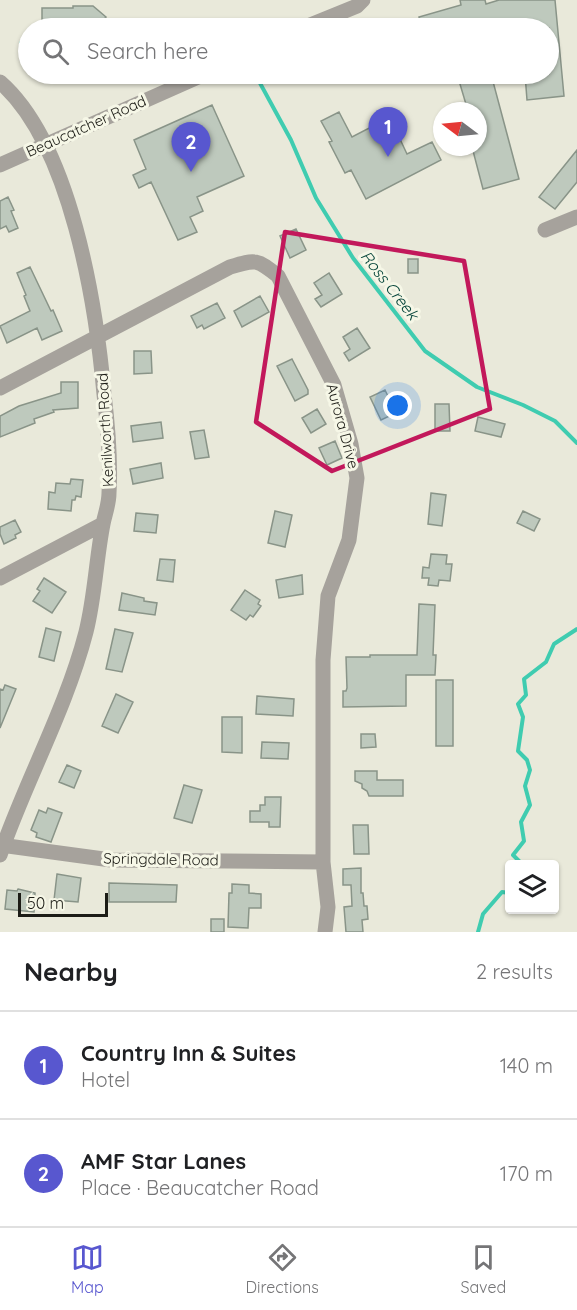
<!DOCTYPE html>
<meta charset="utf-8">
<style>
:root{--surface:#fff;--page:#f2f2f2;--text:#202124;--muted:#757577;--line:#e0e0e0;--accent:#5857cf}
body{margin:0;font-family:Quicksand,sans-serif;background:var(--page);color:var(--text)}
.controls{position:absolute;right:18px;bottom:18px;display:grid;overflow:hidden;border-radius:6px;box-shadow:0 2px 4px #0004}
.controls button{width:54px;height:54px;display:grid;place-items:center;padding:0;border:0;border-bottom:2px solid var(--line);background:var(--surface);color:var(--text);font:30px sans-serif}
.compass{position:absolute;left:433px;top:102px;width:54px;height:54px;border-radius:50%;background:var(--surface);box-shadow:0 2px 4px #0004;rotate:286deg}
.scale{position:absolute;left:18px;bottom:15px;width:90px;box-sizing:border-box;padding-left:6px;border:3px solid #1c1c16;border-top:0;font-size:16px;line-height:21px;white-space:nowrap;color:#1c1c16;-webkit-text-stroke:4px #f6f7e7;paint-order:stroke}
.you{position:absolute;left:398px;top:406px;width:21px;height:21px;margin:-15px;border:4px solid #fff;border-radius:50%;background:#1a73e8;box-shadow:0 0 0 9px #1a73e833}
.badge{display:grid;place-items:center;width:39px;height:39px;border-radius:50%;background:var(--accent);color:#fff;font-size:20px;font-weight:700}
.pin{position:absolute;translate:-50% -50px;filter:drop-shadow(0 2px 3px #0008)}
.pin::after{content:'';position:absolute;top:32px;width:21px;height:18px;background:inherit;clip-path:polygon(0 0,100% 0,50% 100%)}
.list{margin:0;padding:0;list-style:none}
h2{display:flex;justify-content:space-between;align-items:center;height:78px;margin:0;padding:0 24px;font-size:26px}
h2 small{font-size:20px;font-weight:400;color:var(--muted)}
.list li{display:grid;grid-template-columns:39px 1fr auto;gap:18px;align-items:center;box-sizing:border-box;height:108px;padding:0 24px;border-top:2px solid var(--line)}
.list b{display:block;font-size:22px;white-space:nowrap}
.list p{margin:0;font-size:20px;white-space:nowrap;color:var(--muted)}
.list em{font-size:20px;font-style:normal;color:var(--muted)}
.icon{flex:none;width:33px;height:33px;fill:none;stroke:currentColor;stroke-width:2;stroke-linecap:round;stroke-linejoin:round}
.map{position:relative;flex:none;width:577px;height:932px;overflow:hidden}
.search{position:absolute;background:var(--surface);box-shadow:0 2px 4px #0004;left:18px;right:18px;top:18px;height:66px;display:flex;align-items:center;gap:15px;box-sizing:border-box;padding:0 21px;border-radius:33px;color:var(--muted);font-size:22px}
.sheet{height:294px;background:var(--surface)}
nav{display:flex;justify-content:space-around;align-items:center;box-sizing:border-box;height:84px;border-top:2px solid var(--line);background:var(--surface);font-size:16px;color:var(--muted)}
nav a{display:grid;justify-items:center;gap:3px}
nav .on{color:var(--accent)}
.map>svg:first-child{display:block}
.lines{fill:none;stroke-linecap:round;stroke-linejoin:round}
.stream{stroke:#3fccb0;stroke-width:4}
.building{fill:#bec9bd;stroke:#899488;stroke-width:1.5}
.minor{stroke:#a6a29c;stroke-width:15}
.marked{fill:none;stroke:#c2185b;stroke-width:4.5;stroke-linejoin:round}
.labels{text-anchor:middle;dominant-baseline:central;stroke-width:6;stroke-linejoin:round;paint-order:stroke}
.street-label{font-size:15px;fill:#1c1c16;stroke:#f6f7e7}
.water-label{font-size:16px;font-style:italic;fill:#06453a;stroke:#f6f7e7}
</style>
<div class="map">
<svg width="577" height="932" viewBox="0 0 577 932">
<rect width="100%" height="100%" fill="#e9e9da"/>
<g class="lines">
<path class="stream" d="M21 43 28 47
M255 74 291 140 316 198 353 258 425 351 477 387 523 405 555 421 577 443
M522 864 513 855 524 841 521 822 530 805 525 786 530 770 527 760 518 751 523 717 518 704 526 695 524 679 546 662 554 644 577 629
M478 932 483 914 502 892 510 893"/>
</g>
<path class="building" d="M460 0H485L486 4 499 0H555L564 96 527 100 525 74H549V28H422L419 17 461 5Z
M73 6H93L106 17 96 28H73L74 23H42V8H73Z
M457 74H491L519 179 483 189 472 147H478V111H468Z
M212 105 244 176 197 197 203 211 190 217 197 232 178 240 151 182 139 188 133 175 146 169 134 140Z
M339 112 352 137 375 125 378 131 380 130 387 143 399 137 407 154 432 142 441 160 366 199 351 170 345 173 329 142 332 141 321 121Z
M577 150V182L555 209 539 197Z
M8 197 14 210 11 211 18 228 9 232 6 226 0 229V201Z
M296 229 306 250 290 258 280 236Z
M408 259H418V273H408Z
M30 267 51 311 53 310 62 331 42 340 37 328 7 343 0 326 30 311 24 296 26 295 17 273Z
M329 273 342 294 321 307 315 299 322 295 314 283Z
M260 296 269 312 242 327 234 311Z
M217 303 225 318 204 329 202 325 197 328 191 316Z
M357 328 370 348 349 361 344 353 350 349 343 337Z
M134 351H151L152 373 134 374Z
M292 359 308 390V394L295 401 277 366Z
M61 382H78V408L53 410 54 412 34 419 35 423 0 437V416L19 406 61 393Z
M385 390 396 413 381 420 370 397Z
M435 404H449L450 431H435Z
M317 409 326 424 311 433 302 418Z
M478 417 505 424 501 437 475 431Z
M161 422 163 438 133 442 131 426Z
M204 430 209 457 195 459 190 432Z
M335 441 342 458 327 465 319 448Z
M161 463 163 478 133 484 130 469Z
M71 479 83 480 81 497 76 496 75 500H72L71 511 48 509 49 492 55 493 56 483 70 484Z
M431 493 446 495 442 526 428 524Z
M275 511 292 515 285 547 268 543Z
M523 511 540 519 534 531 517 523Z
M136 513 158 515 156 533 134 531Z
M15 520 21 532 15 535 16 538 4 544 0 534V527Z
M431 554 447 555 446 564H452L450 581 439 580 438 586 428 585 429 578H422L423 567 429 568Z
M160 559 175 560 173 582 157 580Z
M302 575 303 594 279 598 276 580Z
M44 578 66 592 52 613 33 601 40 591 37 589Z
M245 590 260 600 258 604 261 606 253 617 250 615 246 620 231 610Z
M122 593 144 598V601L157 603 155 615 119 610Z
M419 604 435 605 433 655H436L435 675H406V706L343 707V691H346L347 688 346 657H370V655H417Z
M46 628 61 632 54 661 39 657Z
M115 629 133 633 122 672 106 669Z
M436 680H453V746H436Z
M5 685 16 689 0 728V689L3 690Z
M116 694 133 702 118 733 102 726Z
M257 696 294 699 293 716 256 714Z
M222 717H242V753L222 752Z
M361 734H375L376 747 361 748Z
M262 742 289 743 288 759 261 758Z
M67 765 81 771 74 788 59 782Z
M355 771H377V780H403V796H369L367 791 362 788V784L355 781Z
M184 785 202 790 192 823 174 818Z
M265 797H281L280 827H269V822H250V811H260V805H265Z
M48 808 62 813 51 842 36 837 37 833 31 830 39 810 46 813Z
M353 825H368L369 854H354Z
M361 868V893H363L364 906H367L368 919 362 920 363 932H346L344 907 352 906 351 885H343V869Z
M57 874 81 878 78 902 54 900Z
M109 883 177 885 176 902H109Z
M232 884 249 885V893L261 894V908H249L248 928 228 927 229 893H232Z
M18 889 35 893 34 912 5 909 7 890 17 891Z
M211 919H224V932H211Z"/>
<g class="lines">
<path class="minor" d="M303 28 357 6 363 0
M0 82C71 144 96 304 104 394 108 427 111 460 109 493 109 504 105 514 103 524 96 560 95 596 86 632 66 709 26 780 0 855
M0 165 205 74
M545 230 577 217
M0 388 230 267C256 259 257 259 278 276L334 385 351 444 357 478 349 540 328 596 323 660V862L328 907 325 932
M0 578 103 524
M0 845 111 860 323 862"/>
</g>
<path class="marked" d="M285 232 464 261 490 409 332 471 256 422Z"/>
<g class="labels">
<g class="street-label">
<text transform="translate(86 126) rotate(-24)">Beaucatcher Road</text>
<text transform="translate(343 426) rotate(75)">Aurora Drive</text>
<text transform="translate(105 430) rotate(-93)">Kenilworth Road</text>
<text transform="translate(161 859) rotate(1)">Springdale Road</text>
</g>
<g class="water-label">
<text transform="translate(390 285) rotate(52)">Ross Creek</text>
</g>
</g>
</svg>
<div class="controls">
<button><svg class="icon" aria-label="layers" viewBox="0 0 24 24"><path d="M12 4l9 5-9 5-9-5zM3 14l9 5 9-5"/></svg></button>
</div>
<svg class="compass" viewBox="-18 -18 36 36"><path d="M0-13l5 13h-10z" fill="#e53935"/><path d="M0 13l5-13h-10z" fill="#757577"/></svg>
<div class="scale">50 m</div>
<div class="you"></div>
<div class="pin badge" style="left:388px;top:157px">1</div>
<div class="pin badge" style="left:191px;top:172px">2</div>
<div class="search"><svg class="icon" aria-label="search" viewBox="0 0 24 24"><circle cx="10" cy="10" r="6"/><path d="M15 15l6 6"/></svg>Search here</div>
</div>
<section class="sheet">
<h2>Nearby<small>2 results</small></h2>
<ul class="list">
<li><span class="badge">1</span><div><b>Country Inn &amp; Suites</b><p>Hotel</p></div><em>140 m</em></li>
<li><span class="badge">2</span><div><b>AMF Star Lanes</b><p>Place · Beaucatcher Road</p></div><em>170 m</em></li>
</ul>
</section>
<nav>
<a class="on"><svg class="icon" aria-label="map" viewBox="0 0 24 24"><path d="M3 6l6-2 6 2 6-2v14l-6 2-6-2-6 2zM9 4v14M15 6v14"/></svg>Map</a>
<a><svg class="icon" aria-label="directions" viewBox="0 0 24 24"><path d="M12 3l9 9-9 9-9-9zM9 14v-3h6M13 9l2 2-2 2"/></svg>Directions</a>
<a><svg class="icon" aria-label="saved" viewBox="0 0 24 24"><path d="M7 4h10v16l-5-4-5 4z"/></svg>Saved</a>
</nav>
